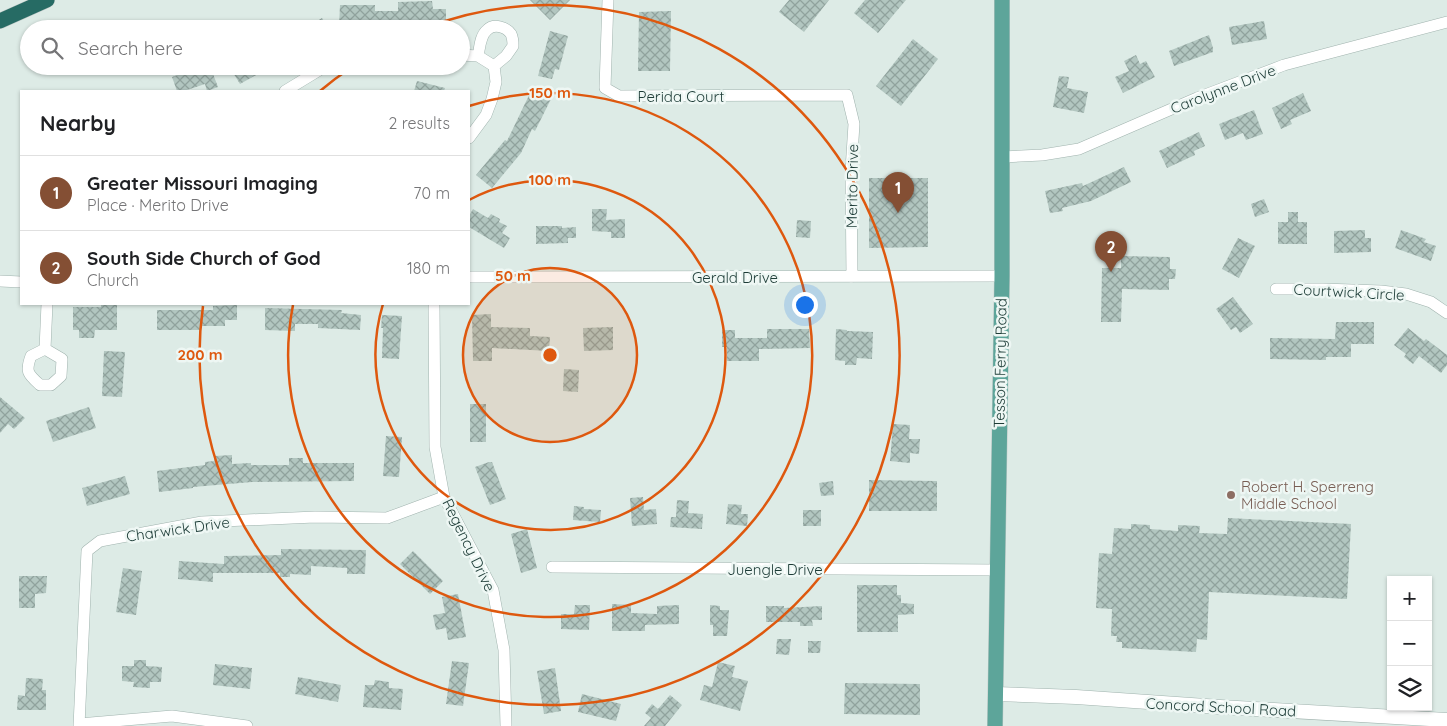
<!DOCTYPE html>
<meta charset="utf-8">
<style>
:root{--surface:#fff;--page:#f6f6f6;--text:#202124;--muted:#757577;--line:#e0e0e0;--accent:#844f34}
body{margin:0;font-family:Quicksand,sans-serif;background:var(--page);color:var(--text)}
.controls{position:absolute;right:15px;bottom:15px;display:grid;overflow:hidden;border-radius:0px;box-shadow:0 1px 4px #0004}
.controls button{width:45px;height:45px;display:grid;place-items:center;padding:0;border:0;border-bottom:1px solid var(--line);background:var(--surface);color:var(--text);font:25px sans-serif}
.you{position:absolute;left:804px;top:304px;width:18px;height:18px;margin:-12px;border:4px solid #fff;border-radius:50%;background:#1a73e8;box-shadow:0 0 0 8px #1a73e833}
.badge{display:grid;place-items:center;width:32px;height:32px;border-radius:50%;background:var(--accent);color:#fff;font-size:16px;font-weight:700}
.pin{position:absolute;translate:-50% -41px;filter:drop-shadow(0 1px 2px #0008)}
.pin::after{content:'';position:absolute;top:26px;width:18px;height:15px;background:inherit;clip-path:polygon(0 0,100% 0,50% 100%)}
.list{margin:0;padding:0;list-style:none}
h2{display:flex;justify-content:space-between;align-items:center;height:65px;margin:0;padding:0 20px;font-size:21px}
h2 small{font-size:16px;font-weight:400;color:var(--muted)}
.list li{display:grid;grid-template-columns:32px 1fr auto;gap:15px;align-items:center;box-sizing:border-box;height:75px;padding:0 20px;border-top:1px solid var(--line)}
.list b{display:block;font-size:19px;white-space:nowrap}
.list p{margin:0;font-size:16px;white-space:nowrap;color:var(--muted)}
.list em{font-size:16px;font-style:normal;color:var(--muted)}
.icon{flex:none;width:28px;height:28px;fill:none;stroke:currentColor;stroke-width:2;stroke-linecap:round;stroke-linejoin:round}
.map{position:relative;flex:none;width:1447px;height:726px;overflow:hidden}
.search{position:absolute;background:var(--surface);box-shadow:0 1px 4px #0004;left:20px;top:20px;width:450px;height:55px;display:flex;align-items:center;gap:12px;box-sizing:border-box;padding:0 18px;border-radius:28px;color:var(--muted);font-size:19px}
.panel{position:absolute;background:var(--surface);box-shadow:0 1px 4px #0004;left:20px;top:90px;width:450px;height:215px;border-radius:0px}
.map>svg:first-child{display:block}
.building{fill:url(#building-cross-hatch)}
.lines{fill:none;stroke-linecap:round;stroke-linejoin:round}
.minor-casing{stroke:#a0b3ae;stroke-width:12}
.tertiary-casing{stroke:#a0b3ae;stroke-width:15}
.primary-casing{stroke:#c0c8c7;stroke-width:16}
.motorway-casing{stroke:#c0c8c7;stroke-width:16}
.minor{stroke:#fff;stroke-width:11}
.tertiary{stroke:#fff;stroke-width:14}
.primary{stroke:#5da59a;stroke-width:15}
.motorway{stroke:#266b64;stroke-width:15}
.ring{fill:none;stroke:#de580e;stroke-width:2.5}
.education-dot{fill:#8d6e63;stroke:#eef7f4;stroke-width:2}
.labels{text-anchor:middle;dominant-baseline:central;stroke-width:5;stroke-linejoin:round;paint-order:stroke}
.street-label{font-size:15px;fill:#1d3c37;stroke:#eef7f4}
.education-label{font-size:15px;fill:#785e54;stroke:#eef7f4;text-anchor:start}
.centre{fill:#de580e;stroke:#eef7f4;stroke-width:2.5}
.ring-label{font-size:15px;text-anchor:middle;font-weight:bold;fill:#de580e;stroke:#eef7f4;stroke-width:5;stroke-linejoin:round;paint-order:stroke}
</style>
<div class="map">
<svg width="1447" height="726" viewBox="0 0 1447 726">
<defs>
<pattern id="building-cross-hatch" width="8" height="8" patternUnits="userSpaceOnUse" patternTransform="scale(1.25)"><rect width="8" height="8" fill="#b2c6c0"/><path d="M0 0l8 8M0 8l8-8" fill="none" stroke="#90a29d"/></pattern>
</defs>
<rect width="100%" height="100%" fill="#ddebe6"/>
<path class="building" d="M530 0H570L550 20Z
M789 0H829L804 32 779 12Z
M865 0H906L878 33 854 13Z
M432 1 433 9H446V23L339 26 340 5H375V11H398V2Z
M671 11 670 71H638L639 12Z
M322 18 329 29H305Z
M1264 21 1267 39 1232 45 1229 27Z
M550 31 568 36 559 70 555 69 552 79 538 76Z
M1209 35 1213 48V52L1174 66 1169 51Z
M913 39 938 59 901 106 876 86Z
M1136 55 1140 64 1146 61 1155 77 1123 93 1115 77 1129 71 1124 61Z
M202 66H210L218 87 207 91 205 84 184 91H177L172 77Z
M240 66H272L240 84 232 71Z
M1059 76 1069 77 1067 88 1088 92 1084 113 1053 107Z
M417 81 445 88 444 91H414Z
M532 89 551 99 535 131 532 129 521 153 492 188 476 175 505 140 507 141Z
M1303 93 1311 111 1290 120 1292 124 1281 129 1272 108Z
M1254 110 1263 134 1246 140 1243 133 1225 140 1219 124Z
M1199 132 1205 146 1194 151 1195 155 1167 168 1159 151Z
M1124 167 1131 182 1091 201 1062 208 1063 211 1050 213 1045 191 1082 183 1083 186Z
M869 178H928V247L869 248Z
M1264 199 1269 212 1255 217 1251 204Z
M473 209 488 218 491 214 500 219 499 222 507 226 502 233 510 238 504 248 469 227V216Z
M592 209H607L606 220 625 219V238H611V232L592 231Z
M1288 212H1298V222H1307V244H1278V222H1288Z
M797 220 811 221 810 238 796 237Z
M536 226H562V228L576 227V238H568V243L536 244Z
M1365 230V238H1371V252L1334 253V231Z
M1401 230 1426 239 1424 242 1436 246 1431 261 1395 248Z
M1238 238 1255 246 1239 278 1222 269Z
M1121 256 1170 257V269H1176L1175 279H1169V290L1122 289 1121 322H1101L1102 268H1121Z
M1233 297 1253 324 1240 333 1236 327 1231 330 1216 309Z
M101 304H117V330H95L94 338H79V330H73V307H101Z
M237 305V320H225V326H201V330H157V310H213V306Z
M265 308 342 310 341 313 361 315 360 330 318 328V324H295V331L265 330Z
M491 314V327L530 328V336L550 337 549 351 492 348V361H473L472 315Z
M382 315 402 316 399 359 382 358 383 328H381Z
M1336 322H1374V344H1351V357H1326V360L1270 359V338L1335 339Z
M613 327V350L584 351 583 328Z
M1408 328 1424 341 1426 339 1447 355V365L1441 373 1419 356 1413 364 1404 357 1406 354 1394 345Z
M767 329H809L810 348 759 349V361H727V347H722V330H735V338H767Z
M836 329 847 330V331L873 332 872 359 857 358 856 365H845V361L835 360Z
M104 351 125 352 122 397 102 396Z
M564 369 579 370 578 392 563 391Z
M0 397 25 418 14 429 8 424 0 433Z
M470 404H486V442H470Z
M89 407 96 428 53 442 46 421Z
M893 424 910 425 909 439H920L919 454 910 453V463L890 461Z
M386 436 402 437 399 477 383 476Z
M232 455V464L251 463V465H289V458H303V463H354V481L252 482 193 487V488L159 492 157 471 205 465V462L214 461V456Z
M489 462H492L506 499 490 505 475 467Z
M125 476 130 494 87 506 82 488Z
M869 480 937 481V511H869Z
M833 481 834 495 821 496 819 483Z
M643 497 644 510 656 509 657 524 632 526 630 498Z
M677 500 689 501 688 513 703 514 702 529 670 527 671 517H676Z
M728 504 742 505 741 514H748L747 526 726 524Z
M574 506 584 507V509L601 510 600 522 573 520Z
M803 510H821V526H803Z
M1228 518 1351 524 1347 599 1209 592 1207 640 1197 639 1196 652 1122 648V642H1116L1117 636H1111L1112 609 1096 608 1099 553 1112 554 1114 528 1131 529V524L1150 525V529L1178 531V525L1200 526 1199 533 1227 534Z
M527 529 537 568 521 573 511 534Z
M281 549 366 550 365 574H347V568L311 566V575L290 574V577H280V573H213V582L178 579 179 561 224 564V556L281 555Z
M413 551 443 581 430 594 400 564Z
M123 568 142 571 136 615 116 612Z
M19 576H47L46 593 35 594V608H19Z
M857 585H897V595H901V603L914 604V614L898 615V632H857Z
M458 594 466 637 448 640 446 628 436 630 433 615 445 613 442 597Z
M612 604 631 605V613L657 614V606L679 605V624L645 625V631H612Z
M575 605H590L589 630 561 629V614H574Z
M710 605 720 606V610H729L727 636H713V625H710Z
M766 606H784V608L822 606V620H812L813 626H800V622H766Z
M777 639H791L789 655 776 654Z
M808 641H821L820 653H808Z
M134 660H146V666L162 667 161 682H150V688L133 687 134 682 122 681V666H134Z
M452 661 469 663 463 706 446 704Z
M718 662 735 666 732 677 748 681 740 711 700 700 704 685 712 687Z
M215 664 252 668 250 689 213 685Z
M555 668 561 711 544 714 537 671Z
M298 677 341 685 338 702 295 694Z
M26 678 43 679 42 690H46V710H17L18 695 25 696Z
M375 680 389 682V688L403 689 401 710 363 707 365 685H374Z
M845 683 920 684V715L844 714Z
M582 694 621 704 616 721 578 712Z
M670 695 682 705 665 726H644L651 718 645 713 652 704 658 709Z"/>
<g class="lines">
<defs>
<path id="minor" d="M608 0 605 88 619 96 847 95 854 124 851 170 852 277
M461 55 478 56 494 66 496 82 492 99 486 115 469 138
M478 56C480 47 480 36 487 30 494 23 506 27 511 34 513 38 513 42 513 46L506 56 494 66
M285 91 326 66
M1002 157 1042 155 1079 149 1197 98 1284 65 1447 22
M469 277 1002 276
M0 281 21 282
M1276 289H1323L1381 291 1406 294 1431 302 1447 313
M434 304 435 447 444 497 493 590 504 650 506 726
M45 349 62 359 61 376 51 385H40C28 374 25 372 31 356Z
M45 349 47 304
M552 567 997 570
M79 724 172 716 247 726
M79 726 87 551 100 541 202 522 315 517 387 518 444 497"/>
<path id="tertiary" d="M996 694 1076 697 1220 707 1447 720"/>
<path id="primary" d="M995 726 1002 276V0"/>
<path id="motorway" d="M0 21 47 0"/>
</defs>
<use href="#minor" class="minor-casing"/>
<use href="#tertiary" class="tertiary-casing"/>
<use href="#primary" class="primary-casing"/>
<use href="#motorway" class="motorway-casing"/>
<use href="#minor" class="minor"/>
<use href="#tertiary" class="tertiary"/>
<use href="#primary" class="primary"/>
<use href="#motorway" class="motorway"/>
</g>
<circle cx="550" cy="355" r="87" fill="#de580e" fill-opacity=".12"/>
<g class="ring">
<circle cx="550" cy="355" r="87"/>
<path d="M469 200A175 175 0 1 1 383 304"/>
<path d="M469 106A262 262 0 1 1 293 305"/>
<path d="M320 91A350 350 0 0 1 352 67M425 28A350 350 0 1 1 203 306"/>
</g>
<circle class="education-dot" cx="1231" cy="495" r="5"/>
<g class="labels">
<g class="street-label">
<text transform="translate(1223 89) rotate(-21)">Carolynne Drive</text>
<text x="681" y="96">Perida Court</text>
<text transform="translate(852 186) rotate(-89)">Merito Drive</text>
<text x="735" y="277">Gerald Drive</text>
<text transform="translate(1349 292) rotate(3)">Courtwick Circle</text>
<text transform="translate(1000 363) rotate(-89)">Tesson Ferry Road</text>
<text transform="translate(178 529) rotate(-8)">Charwick Drive</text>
<text transform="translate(469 545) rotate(64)">Regency Drive</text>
<text x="775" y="569">Juengle Drive</text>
<text transform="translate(1221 707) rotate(3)">Concord School Road</text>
</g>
<g class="education-label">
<text x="1241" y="486">Robert H. Sperreng<tspan x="1241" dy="17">Middle School</tspan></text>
</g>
</g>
<circle cx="550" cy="355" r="8" class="centre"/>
<g class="ring-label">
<text x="550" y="98">150 m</text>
<text x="550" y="185">100 m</text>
<text x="513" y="281">50 m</text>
<text x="200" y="360">200 m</text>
</g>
</svg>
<div class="controls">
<button>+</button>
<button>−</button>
<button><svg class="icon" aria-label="layers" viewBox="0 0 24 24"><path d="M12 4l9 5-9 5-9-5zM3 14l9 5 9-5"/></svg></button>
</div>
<div class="you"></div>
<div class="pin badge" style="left:898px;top:213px">1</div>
<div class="pin badge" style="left:1111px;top:272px">2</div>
<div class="search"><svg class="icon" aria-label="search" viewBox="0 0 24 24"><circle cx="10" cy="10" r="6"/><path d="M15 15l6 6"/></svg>Search here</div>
<section class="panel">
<h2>Nearby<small>2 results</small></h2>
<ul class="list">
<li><span class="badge">1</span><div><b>Greater Missouri Imaging</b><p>Place · Merito Drive</p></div><em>70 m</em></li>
<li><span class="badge">2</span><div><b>South Side Church of God</b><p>Church</p></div><em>180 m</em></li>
</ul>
</section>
</div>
